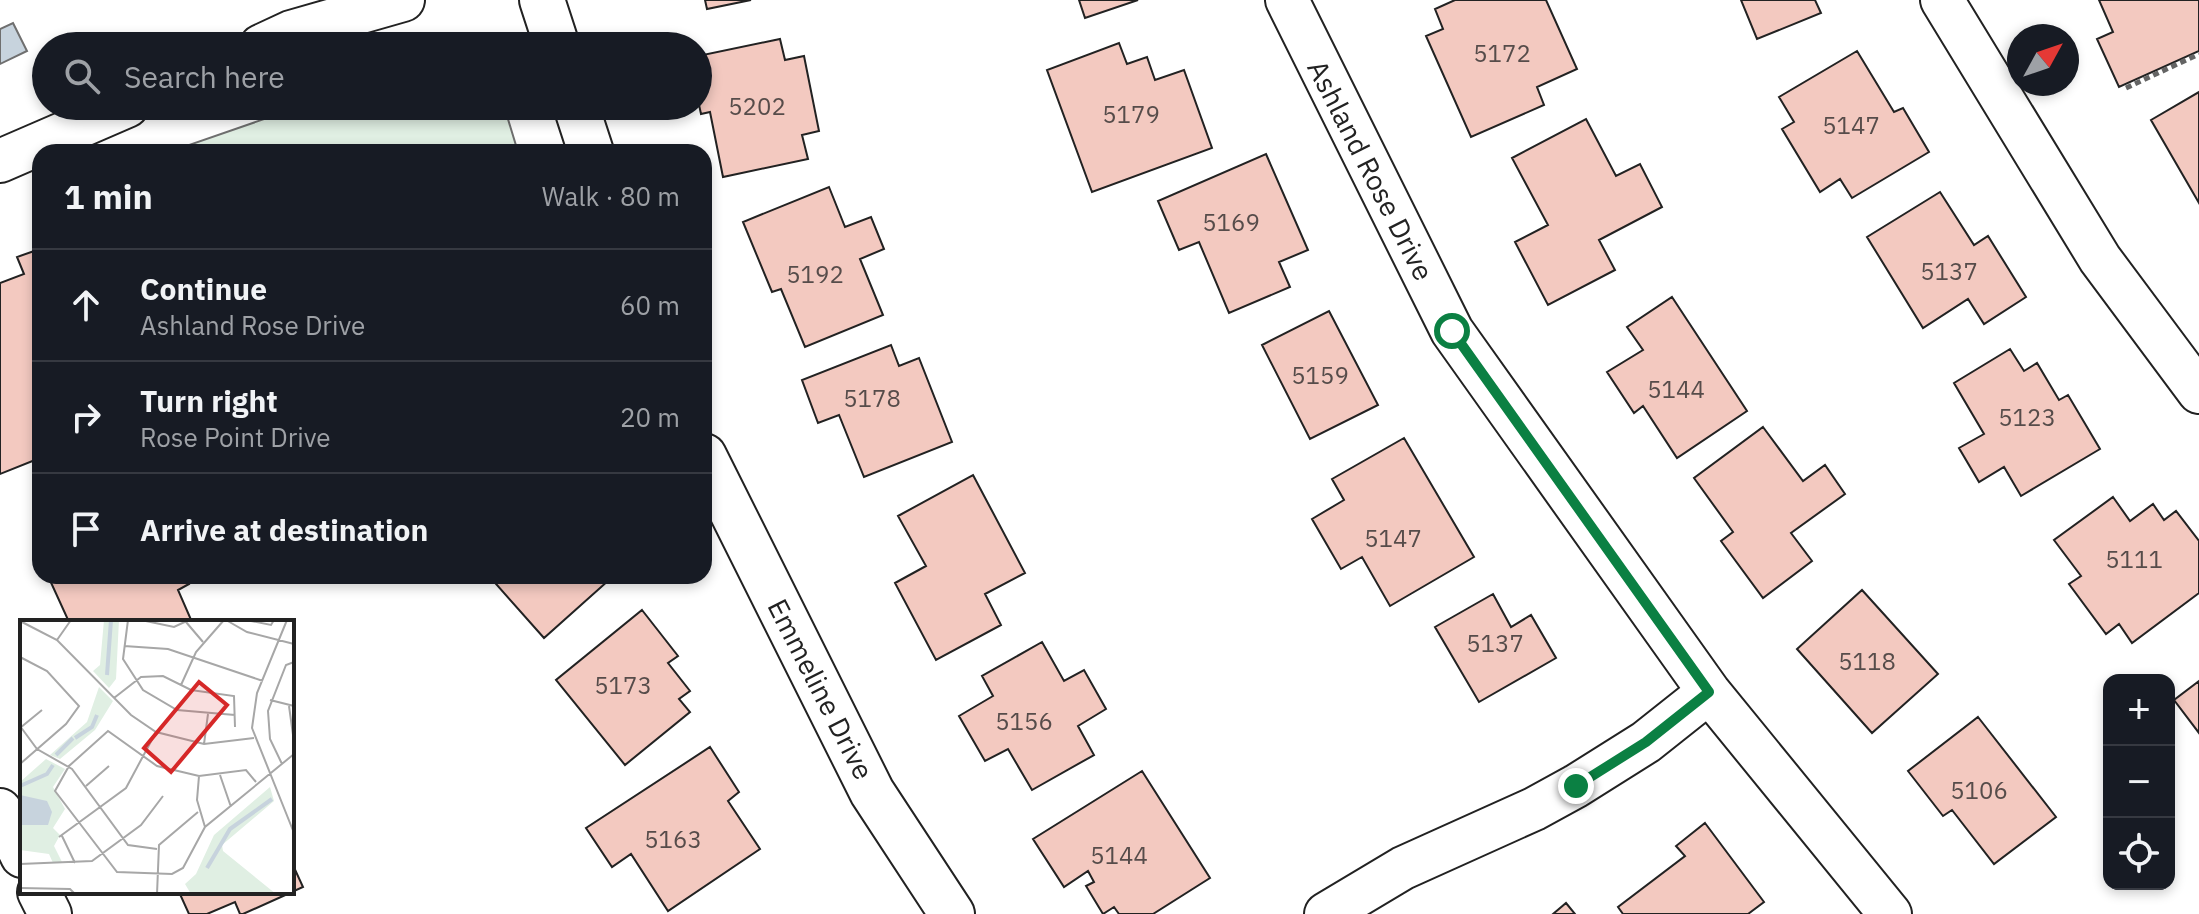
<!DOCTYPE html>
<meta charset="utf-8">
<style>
:root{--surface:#171b24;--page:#20242c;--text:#f1f3f6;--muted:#9ea1a6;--line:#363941}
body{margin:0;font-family:"IBM Plex Sans",sans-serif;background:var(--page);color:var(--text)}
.controls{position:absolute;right:24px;bottom:24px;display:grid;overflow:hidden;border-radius:16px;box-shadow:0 4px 12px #0003}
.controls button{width:72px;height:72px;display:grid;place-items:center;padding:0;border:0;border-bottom:2px solid var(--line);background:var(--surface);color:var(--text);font:40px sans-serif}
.compass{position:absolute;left:2007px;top:24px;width:72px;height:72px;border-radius:50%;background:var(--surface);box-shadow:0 4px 12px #0003;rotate:50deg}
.stop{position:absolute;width:24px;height:24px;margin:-18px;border:6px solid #0b8043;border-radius:50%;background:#fff}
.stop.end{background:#0b8043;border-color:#fff;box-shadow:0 2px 8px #0008}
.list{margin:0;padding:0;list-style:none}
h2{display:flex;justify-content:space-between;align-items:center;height:104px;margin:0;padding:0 32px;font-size:34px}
h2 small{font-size:26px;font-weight:400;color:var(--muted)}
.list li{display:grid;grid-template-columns:52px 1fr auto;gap:24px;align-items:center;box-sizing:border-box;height:112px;padding:0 32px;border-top:2px solid var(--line)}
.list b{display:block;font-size:30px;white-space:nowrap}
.list p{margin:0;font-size:26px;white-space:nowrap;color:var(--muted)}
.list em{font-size:26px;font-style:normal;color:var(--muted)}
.icon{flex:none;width:44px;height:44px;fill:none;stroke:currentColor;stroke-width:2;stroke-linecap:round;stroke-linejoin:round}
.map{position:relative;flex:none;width:2199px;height:914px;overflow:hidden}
.search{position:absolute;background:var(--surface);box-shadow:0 4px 12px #0003;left:32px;top:32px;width:680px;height:88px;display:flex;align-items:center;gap:20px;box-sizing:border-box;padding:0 28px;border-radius:44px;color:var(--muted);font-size:30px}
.panel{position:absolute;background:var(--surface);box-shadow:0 4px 12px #0003;left:32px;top:144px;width:680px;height:440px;border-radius:24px}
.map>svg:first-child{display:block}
.green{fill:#e0efe3;stroke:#6f6f6f;stroke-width:2}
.water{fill:#c7d3dd;stroke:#6f6f6f;stroke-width:2}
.building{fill:#f3c9c0;stroke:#222;stroke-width:2}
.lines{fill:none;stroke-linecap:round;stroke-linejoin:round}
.street-casing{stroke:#222;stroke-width:46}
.secondary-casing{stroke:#222;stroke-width:48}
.path{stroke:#646464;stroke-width:5;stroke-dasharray:6 4;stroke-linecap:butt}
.street{stroke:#fff;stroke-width:42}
.secondary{stroke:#fff;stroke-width:44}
.route{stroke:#0b8043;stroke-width:10}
.labels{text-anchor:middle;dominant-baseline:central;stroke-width:6;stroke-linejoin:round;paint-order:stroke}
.number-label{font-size:24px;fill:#564c4a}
.street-label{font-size:28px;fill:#222;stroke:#fff}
.inset-river{fill:none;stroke:#c7d3dd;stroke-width:4}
.inset-road{fill:none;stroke:#a7a7a7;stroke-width:2}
.view{fill:#d62828;fill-opacity:0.15;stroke:#d62828;stroke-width:4}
.inset-edge{fill:none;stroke:#222;stroke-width:4}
</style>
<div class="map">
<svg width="2199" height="914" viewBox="0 0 2199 914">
<rect width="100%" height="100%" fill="#fff"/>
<path class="green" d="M302 106H504L518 152H188L186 146Z"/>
<path class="water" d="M13 23 27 51 0 64V29Z"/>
<path class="building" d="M705 0H751L707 9Z
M1079 0H1138L1085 18Z
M1455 0H1546L1577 69 1537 87 1544 105 1471 137 1426 36 1443 29 1435 9Z
M1741 0H1815L1821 13 1757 39Z
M2099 0H2199V51L2119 87 2097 39 2113 32Z
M780 39 785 60 804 56 819 131 802 135 808 159 723 177 710 112 701 114 698 100V56Z
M1119 43 1127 64 1147 57 1155 80 1184 70 1212 148 1092 192 1047 70Z
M1857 51 1894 112 1903 108 1929 152 1852 198 1840 179 1820 192 1782 129 1794 122 1779 97Z
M2199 92V203L2151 120Z
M1586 119 1616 176 1640 164 1662 207 1599 240 1615 270 1548 305 1515 242 1548 225 1512 158Z
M1266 154 1308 250 1279 262 1290 287 1229 313 1199 242 1179 250 1158 201Z
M829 187 845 227 871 217 884 249 860 259 883 315 805 347 781 289 772 292 743 222Z
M1940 192 1974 245 1988 236 2026 297 1984 324 1968 299 1923 328 1867 237Z
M40 249V458L0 474V283L24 274 17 257Z
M1672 297 1747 411 1677 458 1643 406 1634 413 1607 372 1643 350 1627 327Z
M1329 311 1378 405 1310 439 1262 345Z
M891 345 899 366 919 358 952 442 864 477 839 415 818 423 802 380Z
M2010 349 2024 371 2037 363 2059 400 2068 395 2100 449 2021 496 2004 467 1979 482 1959 448 1984 434 1954 383Z
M1763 427 1803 481 1825 465 1845 494 1791 533 1812 561 1763 598 1721 541 1733 532 1694 478Z
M1404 438 1474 557 1390 606 1362 557 1341 569 1312 519 1344 500 1332 479Z
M973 475 1025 573 985 594 1001 625 936 660 895 583 926 566 898 516Z
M2113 497 2130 521 2153 504 2164 520 2176 511 2199 541V593L2132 643 2119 624 2106 634 2069 584 2081 576 2054 540Z
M48 576H185L189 584 178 590 192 622H69Z
M489 576H605L609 580 544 638Z
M1862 590 1938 674 1872 733 1797 649Z
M1493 594 1511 627 1531 615 1556 658 1479 702 1435 627Z
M642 610 678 656 668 663 690 691 679 699 690 712 625 765 556 680Z
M1042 642 1064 681 1084 670 1106 709 1078 726 1094 755 1032 790 1008 749 985 761 959 716 993 696 982 676Z
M2199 681V733L2174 700Z
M1978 717 2056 817 1994 864 1952 810 1943 816 1908 771Z
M710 747 739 792 728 801 760 849 668 911 631 854 612 867 586 828Z
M1142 771 1210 878 1153 914H1119L1114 907 1103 914 1086 886 1094 882 1088 871 1064 887 1033 839Z
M1705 823 1764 902 1748 914H1623L1618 907 1685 856 1676 846Z
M292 863 303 887 292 892Z
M179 892H292L243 914H240L235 902 207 914H189Z
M1566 903 1575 914H1553Z"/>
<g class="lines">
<defs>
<path id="street" d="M1287 0 1452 331 1709 692 1890 914
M1942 0 2100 259 2199 392
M261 46 291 32 403 0
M0 161 127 106
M0 810 22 856
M39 892 50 914
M1326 914 1403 868 1534 809 1576 786 1646 742 1709 692"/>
<path id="secondary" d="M542 0 557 46
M576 106 591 152
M704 456 872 792 952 914"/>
</defs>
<use href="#street" class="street-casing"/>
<use href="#secondary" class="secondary-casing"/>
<path class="path" d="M2126 88 2199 54"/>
<use href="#street" class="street"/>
<use href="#secondary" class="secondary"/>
</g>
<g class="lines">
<path class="route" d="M1452 331 1709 692 1646 742 1576 786"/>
</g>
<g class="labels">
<g class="number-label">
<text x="1502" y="53">5172</text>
<text x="757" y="106">5202</text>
<text x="1131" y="114">5179</text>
<text x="1851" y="125">5147</text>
<text x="1231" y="222">5169</text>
<text x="1949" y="271">5137</text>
<text x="815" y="274">5192</text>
<text x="1320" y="375">5159</text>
<text x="1676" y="389">5144</text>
<text x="872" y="398">5178</text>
<text x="2027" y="417">5123</text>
<text x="1393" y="538">5147</text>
<text x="2134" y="559">5111</text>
<text x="1495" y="643">5137</text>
<text x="1867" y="661">5118</text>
<text x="623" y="685">5173</text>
<text x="1024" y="721">5156</text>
<text x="1979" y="790">5106</text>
<text x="673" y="839">5163</text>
<text x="1119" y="855">5144</text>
</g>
<g class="street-label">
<text transform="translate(1371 170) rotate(63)">Ashland Rose Drive</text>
<text transform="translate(821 689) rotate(63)">Emmeline Drive</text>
</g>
</g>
<g transform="translate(20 620)">
<rect width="274" height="274" fill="#fff"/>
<path d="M84 0H99L96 59 89 68 73 51 80 45ZM79 67 93 81 75 110 40 139 30 135 67 102ZM26 139 45 149 33 167 45 189 33 208 40 215 34 226 42 242 33 243 29 234 0 230V162ZM250 167 254 181 202 225 203 231 256 274H171L165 264 176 254 194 215Z" fill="#e0efe3"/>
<path d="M0 175 27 181 32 192 28 205H0Z" fill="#c7d3dd"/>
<path class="inset-river" d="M87 55 91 0M55 118 72 107 77 95M36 135 53 118M0 166 27 154 33 145M187 248 210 209 252 179"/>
<path class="inset-road" d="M108 0 103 39 123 70 157 90 215 95M121 0 154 7 169 0M206 0 227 12 274 24M226 0 251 5 254 0M267 0 237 73 232 108 274 213M0 1 37 20 111 95 136 112 184 124 234 118M166 2 183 22M37 20 51 0M104 26 148 29 243 61M0 37 27 51 59 86 46 104 0 144M161 65 176 32 204 0M94 78 121 57 143 56 171 70 214 76 215 107M250 80 274 86M269 86 274 122M0 106 17 129 52 149 108 225 137 229M0 108 22 90M184 124 188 94M262 144 250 119 248 91 266 45 274 42M200 155 211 187M179 156 177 180 185 207M236 162 226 150 179 156 137 146 88 111 49 146 35 171 97 252 152 254 163 248 185 207 274 134M66 166 89 146M42 216 55 243M39 217 106 168 136 112M0 244 72 241 121 205 143 176M0 268 50 269 55 274M137 274 139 225 178 192"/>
<path class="view" d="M179 62 207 85 151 152 124 128Z"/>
<rect width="274" height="274" class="inset-edge"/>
</g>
</svg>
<div class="controls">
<button>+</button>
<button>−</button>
<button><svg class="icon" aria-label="locate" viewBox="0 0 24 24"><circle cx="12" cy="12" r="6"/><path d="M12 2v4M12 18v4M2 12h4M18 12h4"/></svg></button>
</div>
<svg class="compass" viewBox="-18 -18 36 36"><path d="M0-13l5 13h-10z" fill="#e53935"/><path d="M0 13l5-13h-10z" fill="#9ea1a6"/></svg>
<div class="stop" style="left:1452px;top:331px"></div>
<div class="stop end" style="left:1576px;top:786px"></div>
<div class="search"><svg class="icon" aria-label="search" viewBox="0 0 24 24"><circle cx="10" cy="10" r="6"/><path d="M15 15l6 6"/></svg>Search here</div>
<section class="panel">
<h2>1 min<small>Walk · 80 m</small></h2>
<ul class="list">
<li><svg class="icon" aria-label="ahead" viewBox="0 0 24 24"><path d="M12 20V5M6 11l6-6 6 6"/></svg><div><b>Continue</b><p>Ashland Rose Drive</p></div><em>60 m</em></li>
<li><svg class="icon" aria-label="right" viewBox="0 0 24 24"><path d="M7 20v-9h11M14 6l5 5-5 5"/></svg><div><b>Turn right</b><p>Rose Point Drive</p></div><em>20 m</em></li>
<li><svg class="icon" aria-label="arrive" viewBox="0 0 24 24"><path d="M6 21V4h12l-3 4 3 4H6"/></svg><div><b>Arrive at destination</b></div></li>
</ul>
</section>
</div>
